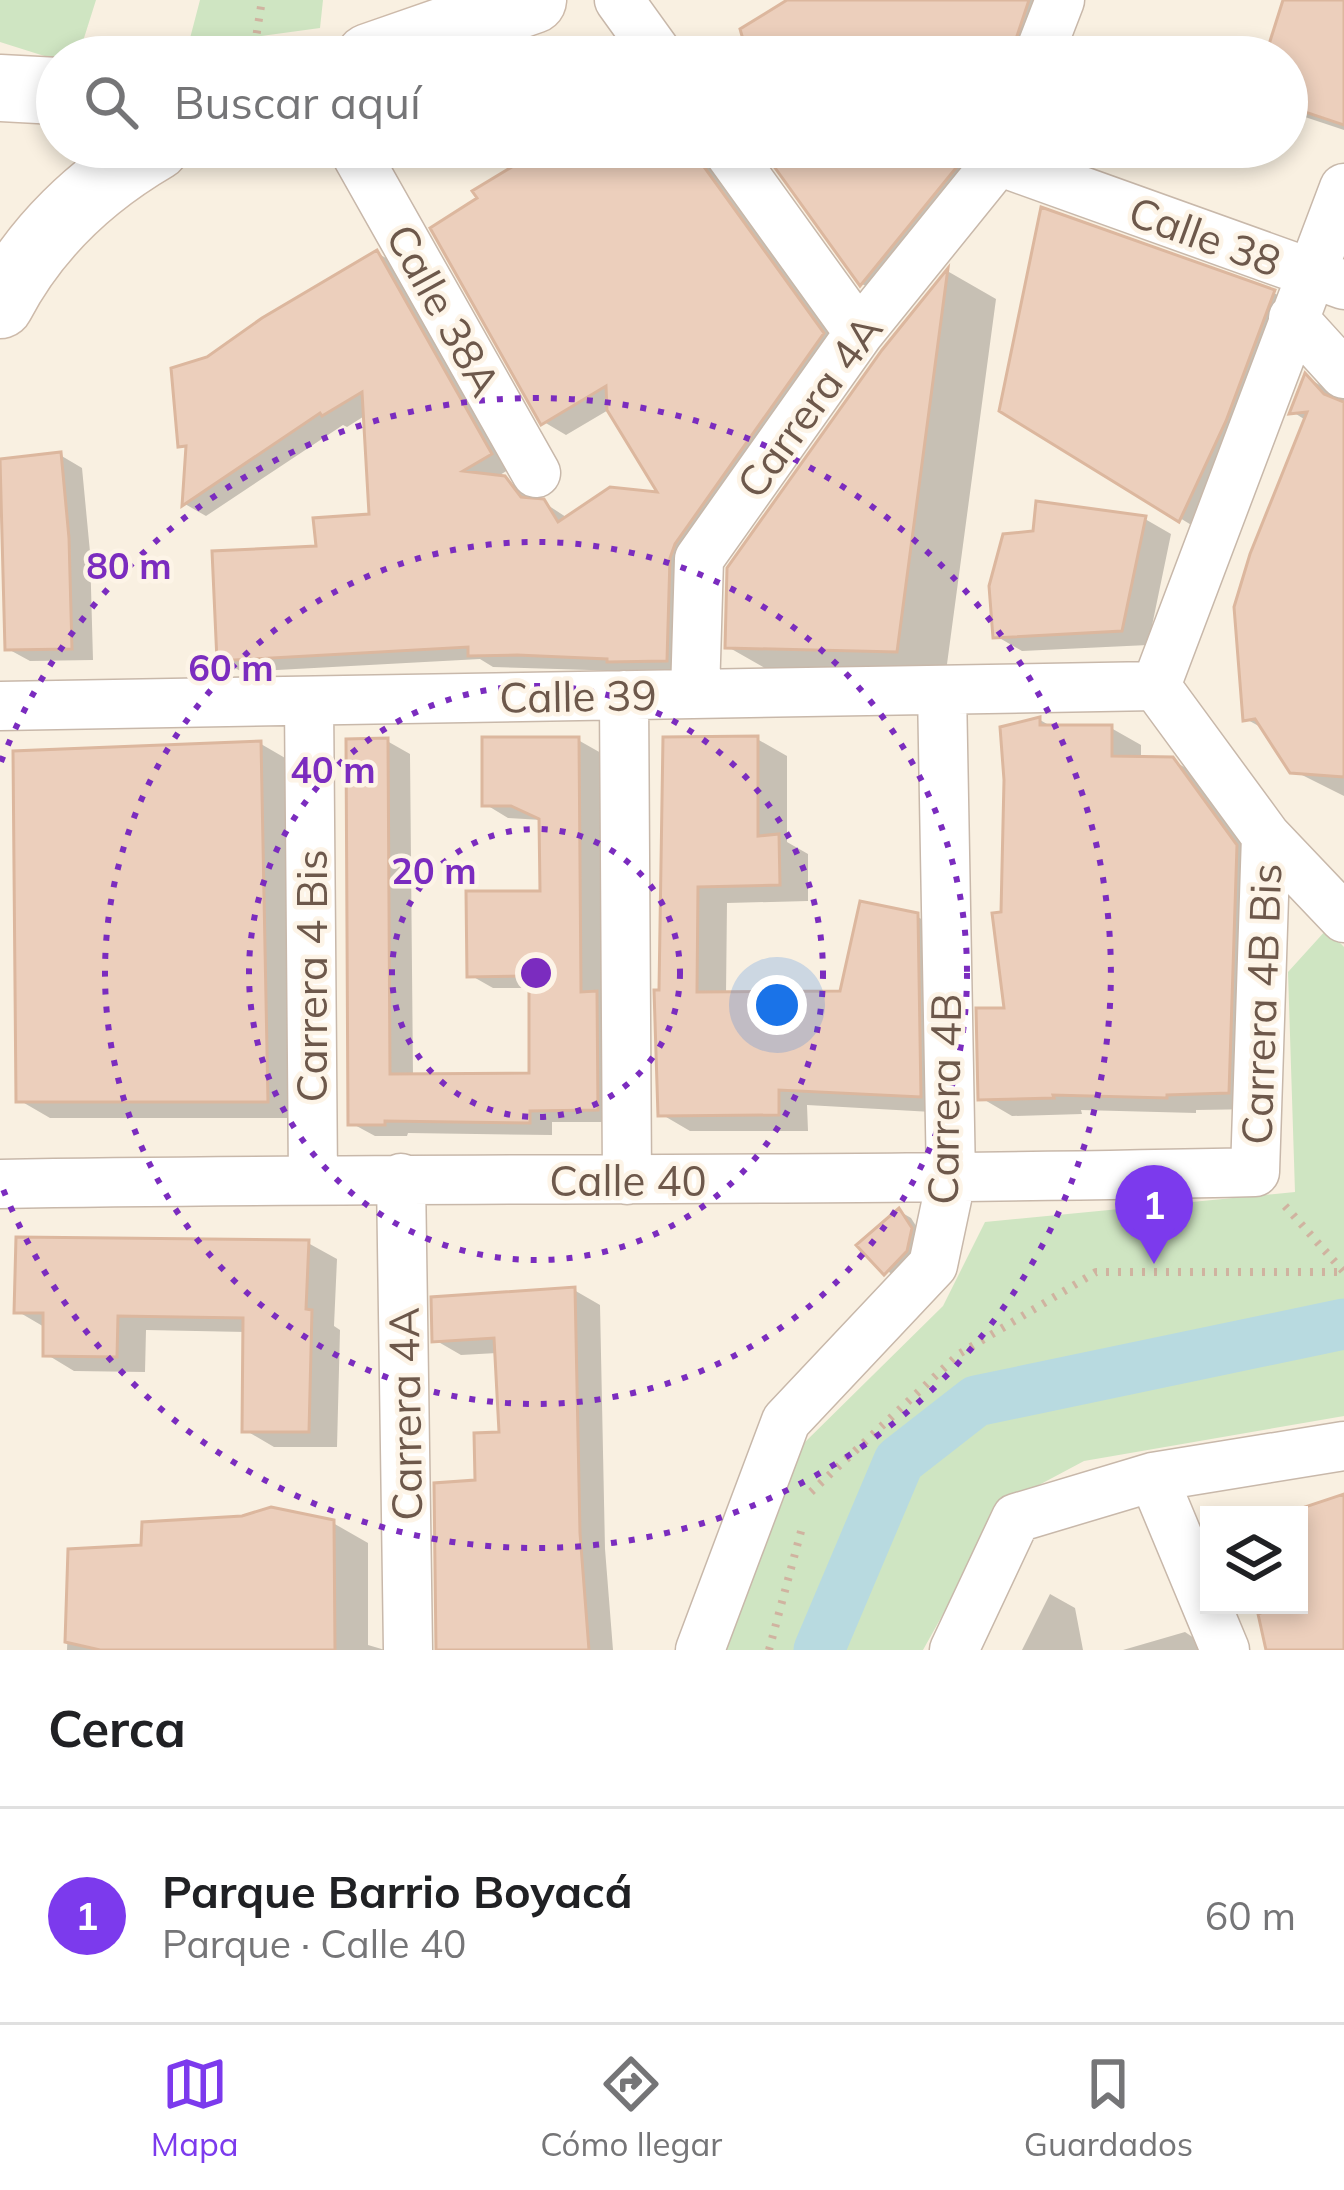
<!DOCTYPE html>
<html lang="es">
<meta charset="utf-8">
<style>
:root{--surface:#fff;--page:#f6f6f6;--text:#202124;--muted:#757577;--line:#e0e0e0;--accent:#7c3aed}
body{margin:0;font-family:Mulish,sans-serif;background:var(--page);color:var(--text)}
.controls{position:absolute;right:36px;bottom:36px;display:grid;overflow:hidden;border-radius:0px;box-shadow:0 6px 18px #0003}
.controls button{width:108px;height:108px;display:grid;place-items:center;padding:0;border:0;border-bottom:3px solid var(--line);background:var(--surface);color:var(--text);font:60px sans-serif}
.you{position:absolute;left:777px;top:1005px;width:42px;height:42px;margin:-30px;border:9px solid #fff;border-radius:50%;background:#1a73e8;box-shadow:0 0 0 18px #1a73e833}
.badge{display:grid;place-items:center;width:78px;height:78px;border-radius:50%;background:var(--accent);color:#fff;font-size:39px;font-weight:700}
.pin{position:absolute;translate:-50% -99px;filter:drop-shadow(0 3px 6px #0008)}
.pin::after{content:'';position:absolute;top:63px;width:42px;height:36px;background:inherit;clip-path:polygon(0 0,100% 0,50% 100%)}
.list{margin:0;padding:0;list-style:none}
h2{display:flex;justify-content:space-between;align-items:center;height:156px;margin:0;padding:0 48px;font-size:51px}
h2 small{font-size:39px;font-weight:400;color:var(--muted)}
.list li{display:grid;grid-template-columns:78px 1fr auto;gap:36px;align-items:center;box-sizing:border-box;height:216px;padding:0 48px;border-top:3px solid var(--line)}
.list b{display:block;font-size:45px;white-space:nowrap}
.list p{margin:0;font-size:39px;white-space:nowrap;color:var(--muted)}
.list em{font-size:39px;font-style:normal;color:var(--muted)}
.icon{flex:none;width:66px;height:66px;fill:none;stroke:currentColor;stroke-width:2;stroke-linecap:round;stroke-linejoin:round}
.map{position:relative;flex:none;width:1344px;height:1650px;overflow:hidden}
.search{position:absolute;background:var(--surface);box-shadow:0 6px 18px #0003;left:36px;right:36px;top:36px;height:132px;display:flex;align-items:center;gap:30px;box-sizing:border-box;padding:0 42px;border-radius:66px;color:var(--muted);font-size:45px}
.sheet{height:372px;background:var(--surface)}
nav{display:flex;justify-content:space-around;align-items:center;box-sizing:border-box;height:168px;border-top:3px solid var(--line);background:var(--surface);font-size:33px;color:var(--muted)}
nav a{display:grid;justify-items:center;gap:6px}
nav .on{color:var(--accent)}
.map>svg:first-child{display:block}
.green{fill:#cfe5c2}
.shadow{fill:#0003}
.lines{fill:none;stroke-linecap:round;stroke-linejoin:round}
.canal{stroke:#b8dae0;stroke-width:51}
.building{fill:#eccfbc;stroke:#dcb79e;stroke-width:3}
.minor-casing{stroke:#c8b8aa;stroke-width:51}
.secondary-casing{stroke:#cdbaaa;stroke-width:69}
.path{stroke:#d0b3a0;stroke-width:8;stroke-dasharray:3 9;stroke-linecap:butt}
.minor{stroke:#fff;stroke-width:48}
.secondary{stroke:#fff;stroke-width:66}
.ring{fill:none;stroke:#7b2cbf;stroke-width:6;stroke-dasharray:6 12}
.labels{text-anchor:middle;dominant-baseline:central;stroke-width:9;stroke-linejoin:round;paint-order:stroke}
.street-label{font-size:42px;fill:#6d584b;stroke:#fdf4e7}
.centre{fill:#7b2cbf;stroke:#fdf4e7;stroke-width:6}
.ring-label{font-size:36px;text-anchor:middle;font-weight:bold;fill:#7b2cbf;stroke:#fdf4e7;stroke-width:9;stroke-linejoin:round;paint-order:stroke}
</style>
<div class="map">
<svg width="1344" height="1650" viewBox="0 0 1344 1650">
<rect width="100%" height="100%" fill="#f9f0e1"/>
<path class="green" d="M0 0H96L78 57H57V60L0 42Z
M200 0H323L320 28 188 46Z
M1327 929 1344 947V1416L1084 1461 1005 1503 923 1650H722L803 1444 943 1306 985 1222 1295 1192 1288 972Z"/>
<path class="shadow" d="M793 0H1058L1035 57H725L748 45Z
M1286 0H1344V130L1287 111V57H1268Z
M571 147H722L845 347 697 557 688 673 493 667 480 659 242 672 220 659 319 549 372 517 366 415 347 427 343 425 206 516 185 504 189 450 181 445 209 360 377 253 400 266 513 467 495 478 504 479 528 493 534 501 543 502 569 519 663 496 610 409 566 435 544 422Z
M764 147H1003L884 296 862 284Z
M949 272 996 299 945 679 777 675 728 647 884 352Z
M1274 293 1318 319 1224 545 1002 409Z
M1306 377 1344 399V796L1292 770 1266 730 1246 719 1307 421 1293 412Z
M60 455 82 468 90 552 93 660 30 661 8 649 0 462Z
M1145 519 1171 534 1148 645 1022 651 996 636Z
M1040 720 1054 728H1111L1141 745V759L1172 760 1203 778 1266 864 1258 1109 1196 1110V1113L1081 1110 1082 1114 1012 1116 983 1099 1008 1011 1004 915Z
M757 739 787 756V842L808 854V901L727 903 726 994H842L916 916 946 933 950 1113 807 1105 808 1131H690L661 1114 666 740Z
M578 740 601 753 621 1122H552V1135L408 1133 407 1136H375L351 1123 387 741 410 754 413 1077 532 1076V988H493L470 975 543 894 542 820 508 818 485 804Z
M261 744 292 762 298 1118H50L19 1100Z
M899 1211 911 1218 923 1237 898 1280 860 1246Z
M308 1243 337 1259 334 1326 340 1330 337 1447H274L245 1430 246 1332 146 1330 145 1372 74 1371 46 1354V1328L17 1311Z
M574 1290 600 1305 605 1549 613 1650H438L478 1483 503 1435 497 1353 461 1355 435 1340Z
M333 1523 368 1543V1645L385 1650H67L71 1552 144 1548Z
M1050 1594 1075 1608 1083 1650H1022Z
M1185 1632 1212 1650H1123Z"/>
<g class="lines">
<path class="canal" d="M819 1650 899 1461 976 1401 1344 1324"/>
</g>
<path class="building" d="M787 0H1029L1010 57H748L740 29Z
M1283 0H1344V125L1287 106V57H1265Z
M545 147H697L702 164 824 333 675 544 670 558 667 661 607 662V659L517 655 468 656V647L217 661 212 551 316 546 313 518 369 514 362 392 322 416 320 413 182 506 186 446 178 447 171 368 207 357 262 318 377 250 492 454 463 471 505 476 521 497 544 499 558 522 610 487 657 492 607 410 606 386 541 425 430 228 477 198 472 191Z
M760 147H973L860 286Z
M1041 207 1275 290 1226 421 1179 522 999 411Z
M948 268 897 652 725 648 727 568 882 350Z
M1305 373 1324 394 1344 402V777L1290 773 1255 719 1243 721 1234 607 1250 554 1307 412 1289 414Z
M61 452 69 538 72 649 5 650 0 459Z
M1036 501 1146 516 1122 631 993 638 989 586 1003 534 1033 531Z
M1040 717V725H1112V756L1173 757 1237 845 1229 1093 1167 1095V1098L1053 1095 1054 1098 978 1100 976 1008H1004L992 913 1001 912 1004 780 1000 727Z
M758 736V836L779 834 780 885 698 887 697 992 840 991 860 901 918 913 921 1097 779 1090V1115L658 1116 654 990H659L663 737Z
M482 737H579L581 992 597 991 598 1110 530 1111V1123L385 1121V1125H348L346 739 388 738 390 1074 529 1073V976L467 977 466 891H540L539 819 511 806H482Z
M261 741 268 1102H16L13 751Z
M899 1208 912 1228 907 1251 884 1275 856 1245Z
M16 1237 309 1240 306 1309 312 1310 309 1432H242L243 1318 118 1316 117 1357 43 1356V1313H14Z
M575 1287 580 1533 589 1650H436L434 1483 475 1480 474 1433 499 1432 494 1338 432 1342 431 1297Z
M1344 1494V1650H1266L1258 1614 1279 1605H1299V1515L1290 1512Z
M271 1507 334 1520 335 1650H100L65 1642 68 1549 141 1545 142 1522 242 1516Z"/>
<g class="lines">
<defs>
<path id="minor" d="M619 0 660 57
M1038 57 1060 0
M352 147 536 473
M725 147 859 333
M998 161 1344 285
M1293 318 1344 374
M1156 686 1344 188
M1156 686 1266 836 1344 918
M695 694 699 559 859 333 998 161 1004 147
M624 695 627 1180
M309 701 313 1178
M0 706 1156 686
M401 1178 408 1650
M0 1184C418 1177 837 1182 1255 1172L1266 836
M1153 1477 1225 1650
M700 1650 786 1421 933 1265 951 1180 942 690
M954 1650 1016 1518 1153 1477 1344 1446"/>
<path id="secondary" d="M369 57 533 0
M0 88 57 91
M0 305C35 238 91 185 156 147"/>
</defs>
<use href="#minor" class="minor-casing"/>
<use href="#secondary" class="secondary-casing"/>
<path class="path" d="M183 57 255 44 262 0
M1285 1206 1343 1271
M811 1492 959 1354 1096 1272H1344
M769 1650 803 1524"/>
<use href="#minor" class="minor"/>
<use href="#secondary" class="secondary"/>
</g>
<g class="ring">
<circle cx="536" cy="973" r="144"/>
<circle cx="536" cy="973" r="287"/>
<circle cx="536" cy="973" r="431"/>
<path d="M1 762A575 575 0 1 1 1 1184"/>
</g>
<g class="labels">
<g class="street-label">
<text transform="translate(1205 236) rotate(20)">Calle 38</text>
<text transform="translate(444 310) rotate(61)">Calle 38A</text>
<text transform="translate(809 406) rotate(-54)">Carrera 4A</text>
<text transform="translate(578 696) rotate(-1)">Calle 39</text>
<text transform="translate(311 976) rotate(-90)">Carrera 4 Bis</text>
<text transform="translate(1261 1004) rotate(-88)">Carrera 4B Bis</text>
<text transform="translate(944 1099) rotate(-89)">Carrera 4B</text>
<text x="628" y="1180">Calle 40</text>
<text transform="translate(405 1414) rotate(-91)">Carrera 4A</text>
</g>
</g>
<circle cx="536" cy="973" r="18" class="centre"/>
<g class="ring-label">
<text x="129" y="579">80 m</text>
<text x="231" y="681">60 m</text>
<text x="333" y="783">40 m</text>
<text x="434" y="884">20 m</text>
</g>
</svg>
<div class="controls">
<button><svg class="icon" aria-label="layers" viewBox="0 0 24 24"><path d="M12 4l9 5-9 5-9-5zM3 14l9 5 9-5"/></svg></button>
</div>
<div class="you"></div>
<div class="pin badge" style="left:1154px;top:1264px">1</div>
<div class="search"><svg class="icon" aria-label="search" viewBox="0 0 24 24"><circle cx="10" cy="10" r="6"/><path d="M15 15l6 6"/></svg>Buscar aquí</div>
</div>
<section class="sheet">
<h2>Cerca<small></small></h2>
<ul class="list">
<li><span class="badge">1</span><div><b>Parque Barrio Boyacá</b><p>Parque · Calle 40</p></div><em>60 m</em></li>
</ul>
</section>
<nav>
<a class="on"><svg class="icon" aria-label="map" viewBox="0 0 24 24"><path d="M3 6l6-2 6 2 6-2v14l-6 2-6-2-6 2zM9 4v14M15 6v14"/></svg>Mapa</a>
<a><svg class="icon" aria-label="directions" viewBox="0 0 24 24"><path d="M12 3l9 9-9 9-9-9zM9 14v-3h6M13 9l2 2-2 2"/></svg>Cómo llegar</a>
<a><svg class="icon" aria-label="saved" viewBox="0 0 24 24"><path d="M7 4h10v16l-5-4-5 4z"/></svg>Guardados</a>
</nav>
